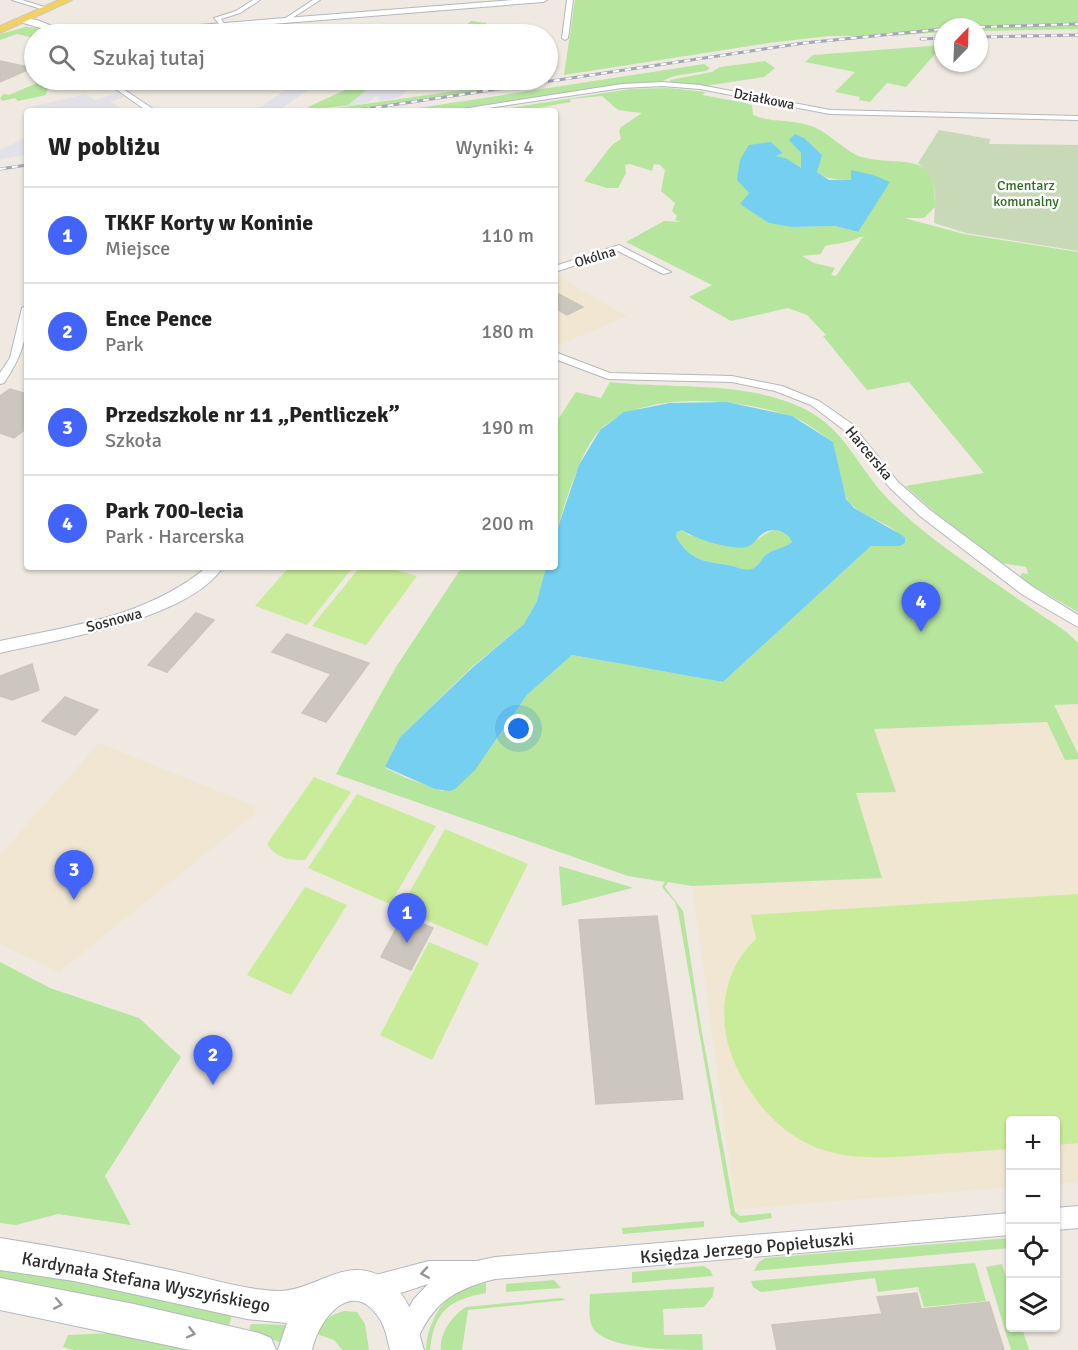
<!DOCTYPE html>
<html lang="pl">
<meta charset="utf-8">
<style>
:root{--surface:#fff;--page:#f6f6f6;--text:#222;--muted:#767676;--line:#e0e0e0;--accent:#4264fb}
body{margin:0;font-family:Signika,sans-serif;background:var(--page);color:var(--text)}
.controls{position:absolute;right:18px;bottom:18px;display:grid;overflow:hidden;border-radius:6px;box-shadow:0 2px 4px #0004}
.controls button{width:54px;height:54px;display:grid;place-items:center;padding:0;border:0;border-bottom:2px solid var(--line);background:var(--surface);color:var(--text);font:30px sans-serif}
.compass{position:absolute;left:934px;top:18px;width:54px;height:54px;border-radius:50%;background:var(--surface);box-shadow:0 2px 4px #0004;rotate:23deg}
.you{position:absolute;left:519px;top:729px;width:21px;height:21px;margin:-15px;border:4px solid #fff;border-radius:50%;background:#1a73e8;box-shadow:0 0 0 9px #1a73e833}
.badge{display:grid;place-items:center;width:39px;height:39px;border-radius:50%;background:var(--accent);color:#fff;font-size:20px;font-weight:700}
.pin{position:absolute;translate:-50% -50px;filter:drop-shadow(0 2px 3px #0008)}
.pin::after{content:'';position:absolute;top:32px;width:21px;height:18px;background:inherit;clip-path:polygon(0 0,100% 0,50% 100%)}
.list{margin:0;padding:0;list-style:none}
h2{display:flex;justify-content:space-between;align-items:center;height:78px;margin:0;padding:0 24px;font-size:26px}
h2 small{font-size:20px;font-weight:400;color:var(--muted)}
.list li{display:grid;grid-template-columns:39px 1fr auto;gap:18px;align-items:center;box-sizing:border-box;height:96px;padding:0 24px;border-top:2px solid var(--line)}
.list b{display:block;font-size:22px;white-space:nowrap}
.list p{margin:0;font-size:20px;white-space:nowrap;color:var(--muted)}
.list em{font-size:20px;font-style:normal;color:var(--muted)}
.icon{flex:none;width:33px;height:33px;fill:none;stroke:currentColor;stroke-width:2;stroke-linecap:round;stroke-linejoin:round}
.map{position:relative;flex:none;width:1078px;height:1350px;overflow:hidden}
.search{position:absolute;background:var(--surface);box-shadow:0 2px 4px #0004;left:24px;top:24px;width:534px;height:66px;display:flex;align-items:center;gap:15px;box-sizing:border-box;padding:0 21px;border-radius:33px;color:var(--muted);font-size:22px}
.panel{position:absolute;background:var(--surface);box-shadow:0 2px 4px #0004;left:24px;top:108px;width:534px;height:462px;border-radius:6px}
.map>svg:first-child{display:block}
.industrial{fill:#e3e1e8}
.education{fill:#f0e6d1}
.green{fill:#b6e59e;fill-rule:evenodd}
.cemetery{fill:#c8d9b8}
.pitch{fill:#c9ec9a}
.water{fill:#75cff0;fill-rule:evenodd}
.building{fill:#cbc7bf;stroke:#cbc5ba;stroke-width:1.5}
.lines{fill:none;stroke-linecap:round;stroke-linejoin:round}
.minor-casing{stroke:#b4b7c1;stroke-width:2}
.tertiary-casing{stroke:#b4b7c1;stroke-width:2}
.secondary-casing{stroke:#b4b7c1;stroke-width:2}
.primary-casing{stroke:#c9c9c9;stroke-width:2}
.minor{fill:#fff;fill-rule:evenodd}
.tertiary{fill:#fff;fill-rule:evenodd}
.secondary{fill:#fff;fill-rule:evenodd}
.primary{fill:#f2d163;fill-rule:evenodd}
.rail-casing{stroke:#a3a6b8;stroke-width:3}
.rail{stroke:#fff;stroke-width:2;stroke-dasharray:6;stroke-linecap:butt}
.oneway{stroke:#969696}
.labels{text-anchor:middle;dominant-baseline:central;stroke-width:5;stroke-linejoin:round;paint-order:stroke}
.far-street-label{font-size:14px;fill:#2e2e2e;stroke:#fff}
.far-park-label{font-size:14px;fill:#2c6e1b;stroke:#fff}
.street-label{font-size:15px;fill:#2e2e2e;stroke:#fff}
.near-street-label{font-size:18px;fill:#2e2e2e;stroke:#fff}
</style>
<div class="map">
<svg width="1078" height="1350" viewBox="0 0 1078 1350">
<rect width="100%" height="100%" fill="#efe9e1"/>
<path class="industrial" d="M299 80H321L278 111H255Z
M394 80H421L398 98 381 101 378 99 380 97 376 96 369 102 347 105 371 86Z
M118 93 124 97 110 102 121 107 106 111H29L26 108 86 94 95 100Z
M27 137V155L0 159V150Z"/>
<path class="education" d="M556 275 627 316 555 347Z
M1078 666V1182L1056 1183V1120H1010V1187L736 1209 692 886 853 878 825 776 871 712Z
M99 743 255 806 256 813 59 972 0 944V855Z"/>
<path class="green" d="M575 0H1078V29L979 31V27H943V32L891 36H829L768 43 564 75Z
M471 21 487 23 474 34H415L423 28 459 32Z
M26 27 39 28 55 34H34V38L17 34 0 40V34Z
M943 45 906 87 887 83 870 102 859 100 860 97 835 92 855 72 805 62 813 55Z
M765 61 775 68 764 77 704 86 672 83 670 80 712 72 720 67Z
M704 64 710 68 706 71 674 76 658 83 627 84 441 111H399Z
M78 80H85L48 88 46 95 18 101 15 98 2 101 0 98 4 94 9 95 37 83 49 86Z
M358 80H394L371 86 348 105 370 103 307 110 310 109 308 107 347 89Z
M526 81 529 84 346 111H316Z
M668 88 706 92 702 95 746 103 752 105 753 115C772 123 792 119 811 126 829 132 848 154 862 157 901 168 937 147 935 207L924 218H904L964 234 1078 252V612L1019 578 1022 573 1028 574 1026 567 1002 563 938 515 905 486 984 473 909 382 867 390 823 336 826 335 807 315 788 308 731 321 689 297 712 285 626 242 664 221 681 222 675 220 677 216 672 211 675 203 661 191 665 170 660 165 654 164 652 171 630 164 625 165 626 173 618 188H607L584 181 612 145 621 139 619 131 621 127 642 113 618 110 602 96 570 99 571 102 531 109H504L630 89ZM771 142 783 153 775 156 786 158 801 169V153C819 176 822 180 852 180L851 171 857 232 835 226 792 227 741 204 749 193ZM860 237H866L862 238 836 276 831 275 835 268 814 263 802 256 821 254 825 246C836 243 851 243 860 237Z
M610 382C670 389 733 381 791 403 845 423 853 463 889 500 928 540 985 575 1031 608 1046 619 1066 629 1078 643V704L1054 705 1078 754V759L1065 760 1047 722 874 729 896 792 856 793 882 878 692 886 668 882 665 887 683 911 701 1027 735 1212 740 1216 771 1213 772 1218 740 1223 731 1215 678 911 675 902 662 887 665 882 628 876 336 774 396 667 462 567H546L537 601 524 624 472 667 400 737 385 768 406 778 443 791 482 760 527 695 572 655 723 682 871 546H900L905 543C894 521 864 520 849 502 840 491 836 457 833 442 820 434 805 420 790 416 739 398 645 390 602 428 580 448 564 508 555 536V424L576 392 601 398Z
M682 530 689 535 741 547C759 545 778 512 792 542 783 550 775 548 767 554 761 558 759 567 751 569 743 571 735 566 728 565 702 560 692 562 676 537L677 532Z
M559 866 631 887 632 888 562 906Z
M0 962 50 988 139 1018 181 1057 105 1176 131 1225 58 1214 16 1225 0 1223Z
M704 1221V1227L623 1234 622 1228Z
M1010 1238V1248L754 1271 759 1262 765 1258Z
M975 1263 986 1301 924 1307 918 1287 878 1292 875 1278 761 1292 753 1287 751 1281Z
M1002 1264 1010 1291V1328H1022L1029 1350H1011L986 1267Z
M704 1266 710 1270 713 1276 632 1283V1272Z
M0 1269 133 1291 232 1315 229 1325 129 1303 0 1279Z
M554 1280 561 1288 506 1292V1284Z
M486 1283V1293C450 1299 434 1311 430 1350H426C427 1328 438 1302 459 1291 467 1287 477 1286 486 1283Z
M714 1287 713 1296 704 1307 663 1309 664 1335 702 1334 703 1350C676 1350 613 1350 595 1331 587 1321 590 1306 590 1294Z
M561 1298 566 1300 468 1310 462 1350H441C439 1333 453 1315 466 1307Z
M345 1311 357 1312 365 1324 369 1350H342L334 1340 314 1333C322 1321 331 1314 345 1311Z
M251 1324 288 1325 283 1344 249 1329Z
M112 1333 196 1350H74L63 1347 68 1335Z"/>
<path class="cemetery" d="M939 130 990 139 989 144 1078 145V251L966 233 934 223C935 196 940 183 918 163Z"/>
<path class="pitch" d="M289 567H353L307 625 255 606Z
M360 567H387L417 576 366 645 312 626Z
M314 777 351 792 305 860C287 860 277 858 267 844Z
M357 794 436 826 390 904 308 868Z
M445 829 528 864 487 946 400 909Z
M305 887 347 905 291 995 247 975Z
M1078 894V1143L1056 1145V1120H1010V1149C982 1151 953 1153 924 1155 859 1160 809 1162 762 1107 745 1086 731 1062 726 1035 720 1000 729 964 756 939L751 915Z
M429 942 479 963 432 1060 380 1035Z"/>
<path class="water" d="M795 134 804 138 822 155 817 172 829 180H851V170L873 175 890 182 858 232 835 226 792 227 769 223 740 204 749 193 737 180 740 160 749 145 771 142 783 153 776 156 786 158 801 168V153L789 140Z
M727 402 792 416 833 442 846 499 854 508 900 534 905 538V543L900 546H871L723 682 572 655 527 695 475 770 455 789 450 791 435 789 385 767 400 737 472 668 524 624 537 601 546 567H555V536L579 465 600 430 624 412 670 403ZM682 530C695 539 730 550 746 547 754 545 755 540 761 535 772 526 787 530 792 542 784 549 775 548 767 554 761 558 759 567 751 569 743 571 735 566 728 565 703 561 691 561 676 537L677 532Z"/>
<path class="building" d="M0 61 32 68 0 82Z
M555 292 583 307 567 315 555 308Z
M10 389 27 394V428L14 438 0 433V396Z
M196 613 214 620 167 672 148 665Z
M287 634 369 663 326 722 302 713 331 674 272 652Z
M32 664 39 690 12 700 0 696V676Z
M65 697 98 710 75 735 42 721Z
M657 916 683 1099 596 1104 579 920Z
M407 917 433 928 411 970 381 957 397 927 401 928Z
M917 1293 921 1309 989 1302 1004 1350H777L772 1325 882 1314 877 1297Z"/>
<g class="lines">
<defs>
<path id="minor" d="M12 0H22L51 9 48 11Z
M253 0H260L240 13 221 19 226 27H222L214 18 236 11Z
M313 0H320L286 22 281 21Z
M567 0H573L568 38 565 40 562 38Z
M103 80H110L156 111H147Z
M662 82 700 85 830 110 1078 116V120L830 114 700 89 662 86 622 88 468 111H449L622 84Z
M619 245 671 272 663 274 618 251 555 272V266Z
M27 305C27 340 23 354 4 383L0 384V373L10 358 22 308Z
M555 352 610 373 732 376 782 386 819 401 852 424 898 482 930 510 1033 587 1078 615V627L1023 595 920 516 890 488 844 430 811 405 775 391 732 382 608 379 555 359Z
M207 567H223C188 620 59 639 0 653V641C75 625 146 617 207 567Z
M1078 1206V1228L1056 1230V1208Z
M1010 1213V1235L495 1279C452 1290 433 1303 415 1344L407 1348 399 1344 395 1336 413 1300 428 1284C408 1290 384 1302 364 1294L360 1286 364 1278 429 1261H477L495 1257Z"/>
<path id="tertiary" d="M513 0H547L543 2 148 34H119L123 31Z
M23 18 37 20 72 34H61L20 22 19 20Z"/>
<path id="secondary" d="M0 1238C59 1247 117 1258 175 1271 208 1278 244 1290 278 1291 316 1291 345 1255 382 1277 409 1292 416 1323 424 1350H390C387 1338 385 1325 377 1315 350 1278 318 1321 312 1350H278L287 1323 247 1319 74 1281 0 1270Z
M0 1278 134 1304 259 1333 271 1338 276 1350H190L0 1310Z"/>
<path id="primary" d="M59 0H72L0 33V26Z"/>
</defs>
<use href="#minor" class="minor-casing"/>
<use href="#tertiary" class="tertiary-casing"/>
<use href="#secondary" class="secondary-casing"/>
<use href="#primary" class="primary-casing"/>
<use href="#minor" class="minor"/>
<use href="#tertiary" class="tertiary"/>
<use href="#secondary" class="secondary"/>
<use href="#primary" class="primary"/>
<defs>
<path id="rail" d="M979 27 1078 24
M979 37 1078 35
M921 39 943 38
M352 111 804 43 943 29
M0 169 27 165"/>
</defs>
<use href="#rail" class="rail-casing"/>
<use href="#rail" class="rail"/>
</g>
<defs><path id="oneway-chevron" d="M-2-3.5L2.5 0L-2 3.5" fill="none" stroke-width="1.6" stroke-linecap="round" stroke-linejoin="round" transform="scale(1.5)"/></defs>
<g class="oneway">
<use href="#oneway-chevron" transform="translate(425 1273) rotate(171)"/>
<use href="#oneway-chevron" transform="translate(58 1304) rotate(11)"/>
<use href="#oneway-chevron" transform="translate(191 1333) rotate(14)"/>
</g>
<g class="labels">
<g class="far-street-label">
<text transform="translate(764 99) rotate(11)">Działkowa</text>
<text transform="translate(595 257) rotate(-17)">Okólna</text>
</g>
<g class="far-park-label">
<text x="1026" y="185">Cmentarz<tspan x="1026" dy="16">komunalny</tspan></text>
</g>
<g class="street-label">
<text transform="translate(869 453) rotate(50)">Harcerska</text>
<text transform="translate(114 620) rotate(-15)">Sosnowa</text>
</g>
<g class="near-street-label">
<text transform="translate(747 1248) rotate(-5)">Księdza Jerzego Popiełuszki</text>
<text transform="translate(146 1282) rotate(11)">Kardynała Stefana Wyszyńskiego</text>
</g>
</g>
</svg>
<div class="controls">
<button>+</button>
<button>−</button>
<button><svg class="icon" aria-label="locate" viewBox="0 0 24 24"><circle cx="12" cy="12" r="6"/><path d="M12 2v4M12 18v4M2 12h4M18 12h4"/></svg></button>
<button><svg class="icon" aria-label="layers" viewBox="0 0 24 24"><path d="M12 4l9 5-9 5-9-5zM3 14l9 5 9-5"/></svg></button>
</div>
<svg class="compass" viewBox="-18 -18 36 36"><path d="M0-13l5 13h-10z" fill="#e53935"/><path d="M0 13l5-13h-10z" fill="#767676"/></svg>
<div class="you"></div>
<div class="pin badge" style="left:407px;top:943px">1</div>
<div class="pin badge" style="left:213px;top:1085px">2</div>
<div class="pin badge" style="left:74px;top:900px">3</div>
<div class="pin badge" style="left:921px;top:632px">4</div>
<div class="search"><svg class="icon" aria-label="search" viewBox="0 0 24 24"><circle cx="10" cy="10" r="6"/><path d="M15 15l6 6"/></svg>Szukaj tutaj</div>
<section class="panel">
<h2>W pobliżu<small>Wyniki: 4</small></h2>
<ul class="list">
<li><span class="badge">1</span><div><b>TKKF Korty w Koninie</b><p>Miejsce</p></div><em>110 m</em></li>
<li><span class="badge">2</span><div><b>Ence Pence</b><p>Park</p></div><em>180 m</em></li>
<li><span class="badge">3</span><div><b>Przedszkole nr 11 „Pentliczek”</b><p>Szkoła</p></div><em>190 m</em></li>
<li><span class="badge">4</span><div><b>Park 700-lecia</b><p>Park · Harcerska</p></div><em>200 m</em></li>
</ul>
</section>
</div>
